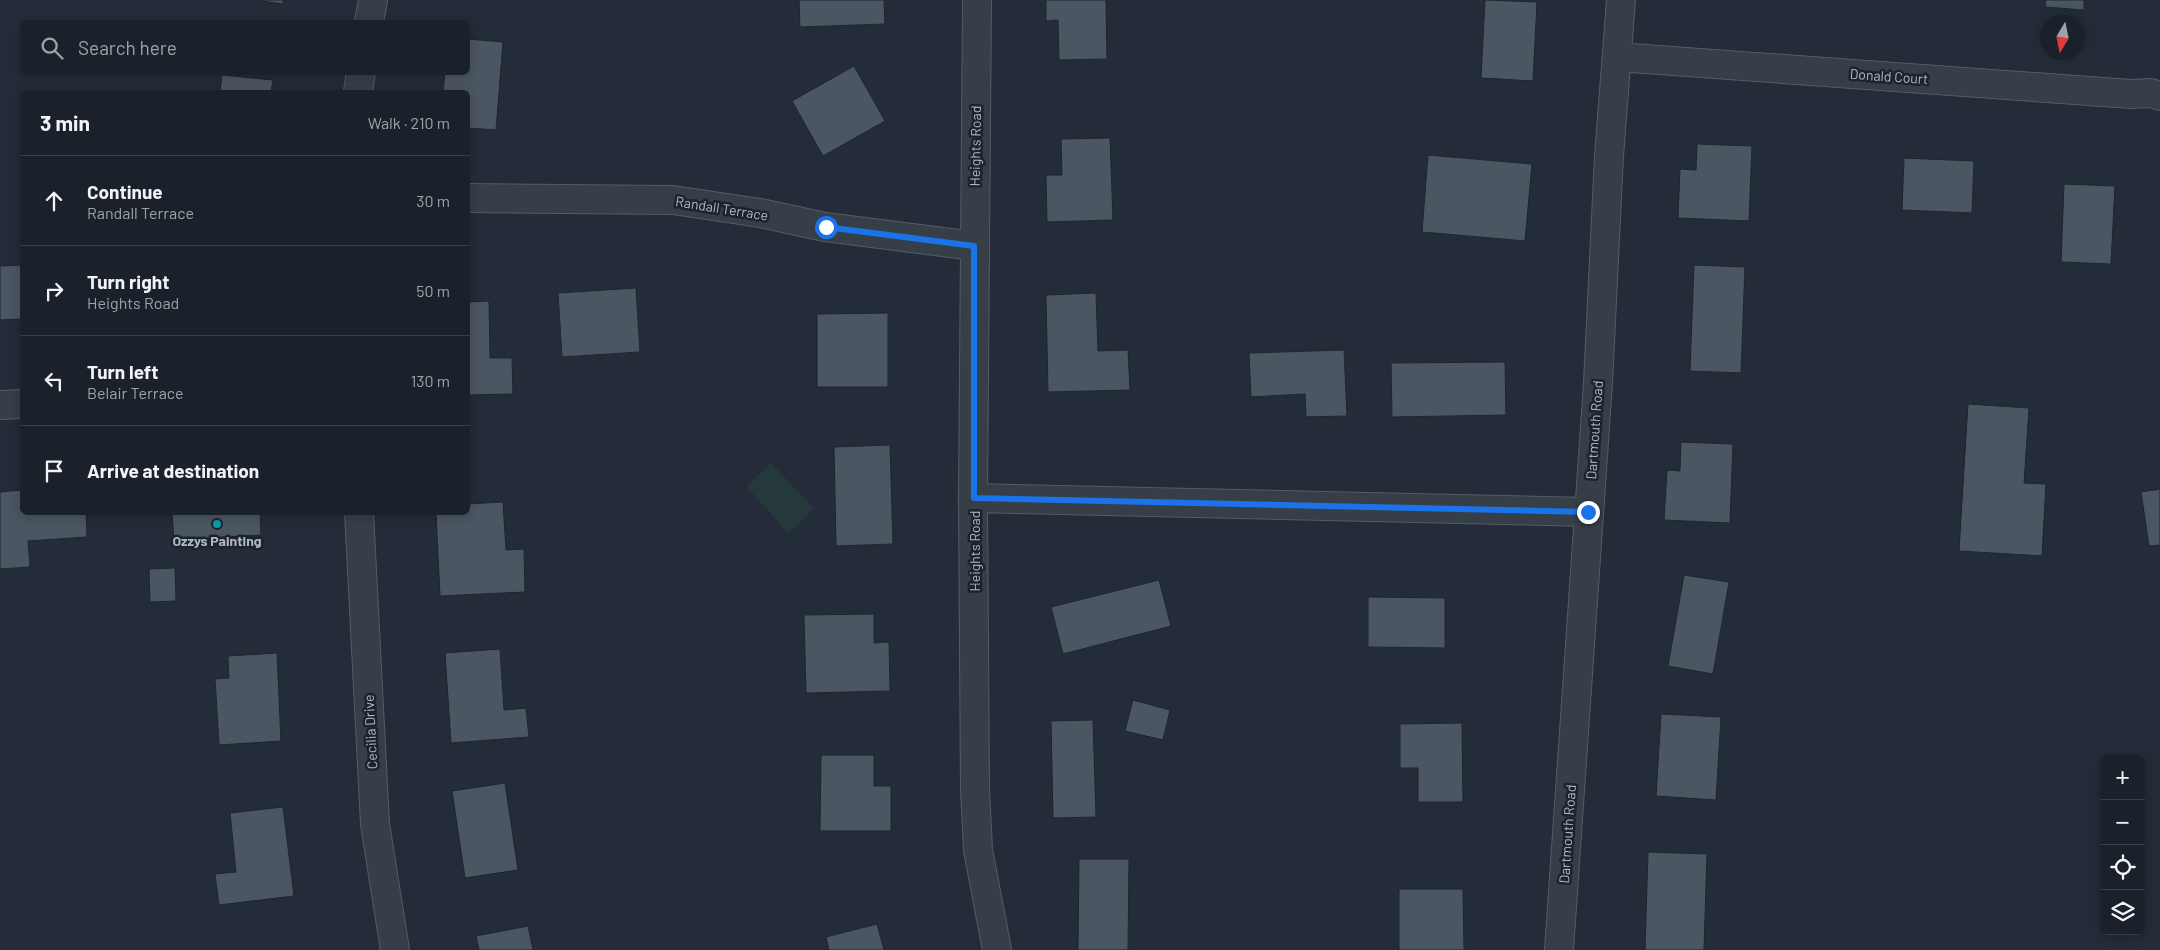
<!DOCTYPE html>
<meta charset="utf-8">
<style>
:root{--surface:#1a212a;--page:#272e36;--text:#f1f3f6;--muted:#9fa3a8;--line:#383e47}
body{margin:0;font-family:Barlow,sans-serif;background:var(--page);color:var(--text)}
.controls{position:absolute;right:15px;bottom:15px;display:grid;overflow:hidden;border-radius:8px;box-shadow:0 2px 12px #0003}
.controls button{width:45px;height:45px;display:grid;place-items:center;padding:0;border:0;border-bottom:1px solid var(--line);background:var(--surface);color:var(--text);font:25px sans-serif}
.compass{position:absolute;left:2040px;top:15px;width:45px;height:45px;border-radius:50%;background:var(--surface);box-shadow:0 2px 12px #0003;rotate:190deg}
.stop{position:absolute;width:15px;height:15px;margin:-11px;border:4px solid #1a73e8;border-radius:50%;background:#fff}
.stop.end{background:#1a73e8;border-color:#fff;box-shadow:0 1px 5px #0008}
.list{margin:0;padding:0;list-style:none}
h2{display:flex;justify-content:space-between;align-items:center;height:65px;margin:0;padding:0 20px;font-size:21px}
h2 small{font-size:16px;font-weight:400;color:var(--muted)}
.list li{display:grid;grid-template-columns:32px 1fr auto;gap:15px;align-items:center;box-sizing:border-box;height:90px;padding:0 20px;border-top:1px solid var(--line)}
.list b{display:block;font-size:19px;white-space:nowrap}
.list p{margin:0;font-size:16px;white-space:nowrap;color:var(--muted)}
.list em{font-size:16px;font-style:normal;color:var(--muted)}
.icon{flex:none;width:28px;height:28px;fill:none;stroke:currentColor;stroke-width:2;stroke-linecap:round;stroke-linejoin:round}
.map{position:relative;flex:none;width:2160px;height:950px;overflow:hidden}
.search{position:absolute;background:var(--surface);box-shadow:0 2px 12px #0003;left:20px;top:20px;width:450px;height:55px;display:flex;align-items:center;gap:12px;box-sizing:border-box;padding:0 18px;border-radius:8px;color:var(--muted);font-size:19px}
.panel{position:absolute;background:var(--surface);box-shadow:0 2px 12px #0003;left:20px;top:90px;width:450px;height:425px;border-radius:8px}
.map>svg:first-child{display:block}
.green{fill:#26393a}
.building{fill:#4b5663;stroke:#1e252f}
.lines{fill:none;stroke-linecap:round;stroke-linejoin:round}
.street-casing{stroke:#545c66;stroke-width:30}
.street{stroke:#363e48;stroke-width:28}
.route{stroke:#1a73e8;stroke-width:6}
.culture-dot{fill:#0f9aa8;stroke:#1c232d;stroke-width:2}
.labels{text-anchor:middle;dominant-baseline:central;stroke-width:5;stroke-linejoin:round;paint-order:stroke}
.street-label{font-size:14px;fill:#b1b9c4;stroke:#1c232d}
.poi-label{font-size:14px;font-weight:bold;fill:#b1b9c4;stroke:#1c232d}
</style>
<div class="map">
<svg width="2160" height="950" viewBox="0 0 2160 950">
<rect width="100%" height="100%" fill="#232c38"/>
<path class="green" d="M771 463 814 509 788 533 746 486Z"/>
<path class="building" d="M255 0H283V4Z
M799 0H884L885 24 800 27Z
M1046 0H1106L1107 59 1059 60 1058 20 1046 21Z
M1485 0 1537 2 1533 81 1481 78Z
M2046 0H2084V10L2045 7Z
M468 39 503 42 496 130 468 128V92H443L445 72H468Z
M854 66 885 121 823 156 792 101Z
M222 75 273 80 271 92H220Z
M1110 138 1113 220 1047 222 1046 175H1062L1061 139Z
M1697 144 1752 146 1749 221 1678 218 1680 169 1696 170Z
M1428 155 1532 164 1525 241 1422 232Z
M1904 158 1974 161 1972 213 1902 210Z
M2064 184 2115 186 2111 264 2061 262Z
M22 265V319L0 320V266Z
M1694 265 1745 267 1741 373 1690 371Z
M636 288 640 352 562 357 558 293Z
M1096 293 1098 351 1128 350 1130 390 1048 392 1046 295Z
M489 301 490 358H512L513 394 468 395V302Z
M888 313V387H817V314Z
M1344 350 1347 416 1306 417 1305 394 1251 397 1249 353Z
M1505 362 1506 415 1392 417 1391 363Z
M1968 404 2029 408 2024 483 2046 484 2042 556 1959 551Z
M1681 442 1733 444 1730 523 1664 520 1667 470 1680 471Z
M890 445 893 544 836 546 834 447Z
M2160 489V545L2149 546 2141 492Z
M22 490V512H86L87 537 28 541 30 567 0 569V492Z
M503 502 506 550 524 549 525 592 440 596 436 512H468V504Z
M172 512H260L261 535 174 540Z
M175 568 176 601 150 602 149 569Z
M1684 575 1729 582 1713 674 1668 666Z
M1159 580 1171 626 1063 654 1051 607Z
M1368 597 1445 598V648L1368 647Z
M874 614V643L889 642 890 691 806 693 804 615Z
M500 649 504 710 526 708 529 737 451 743 445 653Z
M277 653 281 741 219 745 215 679 229 678 228 656Z
M1133 700 1170 710 1163 740 1125 731Z
M1661 714 1721 717 1716 800 1656 796Z
M1093 720 1096 817 1053 818 1051 721Z
M1462 723 1463 802H1418V768H1400V724Z
M821 755H874V786H891V831H820Z
M505 783 518 870 465 878 452 791Z
M283 807 294 896 219 905 215 874 236 872 230 813Z
M1648 852 1707 854 1704 950H1645Z
M1079 859H1129L1128 950H1078Z
M1399 889H1463L1464 950H1399Z
M877 924 884 950H829L826 937Z
M528 926 533 950H479L476 936Z"/>
<g class="lines">
<defs>
<path id="street" d="M977 0 973 498 975 790 978 850 997 950
M369 22 373 0
M1617 57 2131 94 2151 93 2160 96
M358 92 361 72
M468 198 673 200 760 213 825 227 974 246
M0 405 22 404
M973 498 1588 512
M359 512 375 824 395 950
M1559 950 1598 383 1609 156 1621 0"/>
</defs>
<use href="#street" class="street-casing"/>
<use href="#street" class="street"/>
</g>
<g class="lines">
<path class="route" d="M826 227 974 246V498L1588 512"/>
</g>
<circle class="culture-dot" cx="217" cy="524" r="5"/>
<g class="labels">
<g class="street-label">
<text transform="translate(1889 76) rotate(4)">Donald Court</text>
<text transform="translate(975 146) rotate(-89)">Heights Road</text>
<text transform="translate(722 208) rotate(9)">Randall Terrace</text>
<text transform="translate(1594 430) rotate(-86)">Dartmouth Road</text>
<text transform="translate(974 551) rotate(-90)">Heights Road</text>
<text transform="translate(370 732) rotate(-93)">Cecilia Drive</text>
<text transform="translate(1567 834) rotate(-86)">Dartmouth Road</text>
</g>
<g class="poi-label">
<text x="217" y="540">Ozzys Painting</text>
</g>
</g>
</svg>
<div class="controls">
<button>+</button>
<button>−</button>
<button><svg class="icon" aria-label="locate" viewBox="0 0 24 24"><circle cx="12" cy="12" r="6"/><path d="M12 2v4M12 18v4M2 12h4M18 12h4"/></svg></button>
<button><svg class="icon" aria-label="layers" viewBox="0 0 24 24"><path d="M12 4l9 5-9 5-9-5zM3 14l9 5 9-5"/></svg></button>
</div>
<svg class="compass" viewBox="-18 -18 36 36"><path d="M0-13l5 13h-10z" fill="#e53935"/><path d="M0 13l5-13h-10z" fill="#9fa3a8"/></svg>
<div class="stop" style="left:826px;top:227px"></div>
<div class="stop end" style="left:1588px;top:512px"></div>
<div class="search"><svg class="icon" aria-label="search" viewBox="0 0 24 24"><circle cx="10" cy="10" r="6"/><path d="M15 15l6 6"/></svg>Search here</div>
<section class="panel">
<h2>3 min<small>Walk · 210 m</small></h2>
<ul class="list">
<li><svg class="icon" aria-label="ahead" viewBox="0 0 24 24"><path d="M12 20V5M6 11l6-6 6 6"/></svg><div><b>Continue</b><p>Randall Terrace</p></div><em>30 m</em></li>
<li><svg class="icon" aria-label="right" viewBox="0 0 24 24"><path d="M7 20v-9h11M14 6l5 5-5 5"/></svg><div><b>Turn right</b><p>Heights Road</p></div><em>50 m</em></li>
<li><svg class="icon" aria-label="left" viewBox="0 0 24 24"><path d="M17 20v-9H6M10 6l-5 5 5 5"/></svg><div><b>Turn left</b><p>Belair Terrace</p></div><em>130 m</em></li>
<li><svg class="icon" aria-label="arrive" viewBox="0 0 24 24"><path d="M6 21V4h12l-3 4 3 4H6"/></svg><div><b>Arrive at destination</b></div></li>
</ul>
</section>
</div>
